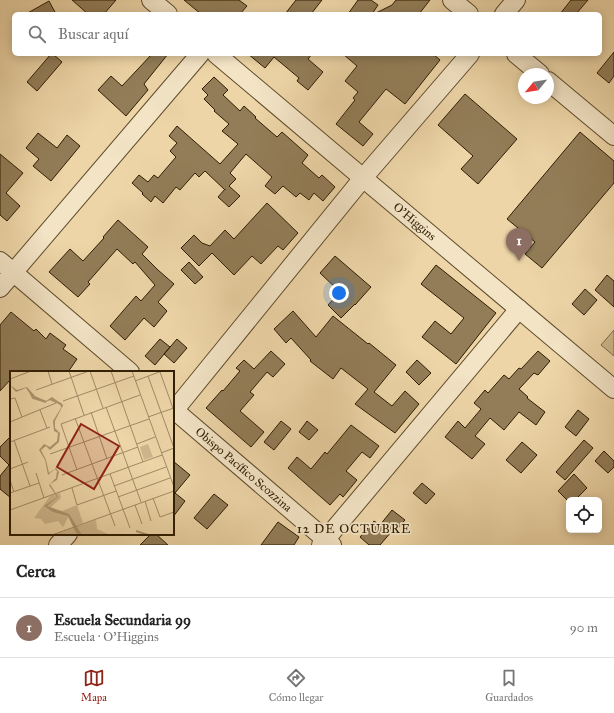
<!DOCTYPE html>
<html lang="es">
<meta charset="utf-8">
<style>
:root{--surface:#fff;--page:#f6f6f6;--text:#222;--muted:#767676;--line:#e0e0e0;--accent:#8f2418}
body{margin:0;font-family:"IM FELL Great Primer",serif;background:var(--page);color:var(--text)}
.controls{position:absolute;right:12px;bottom:12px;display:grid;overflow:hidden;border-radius:6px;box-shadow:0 2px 10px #0003}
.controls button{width:36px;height:36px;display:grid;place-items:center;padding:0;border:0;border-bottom:1px solid var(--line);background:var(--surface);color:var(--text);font:20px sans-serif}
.compass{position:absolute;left:518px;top:68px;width:36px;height:36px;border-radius:50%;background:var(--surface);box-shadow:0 2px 10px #0003;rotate:240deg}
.you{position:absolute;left:339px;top:293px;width:14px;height:14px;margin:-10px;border:3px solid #fff;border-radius:50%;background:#1a73e8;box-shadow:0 0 0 6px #1a73e833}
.badge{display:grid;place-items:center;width:26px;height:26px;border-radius:50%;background:var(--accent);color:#fff;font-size:13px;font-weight:700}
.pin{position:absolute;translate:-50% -33px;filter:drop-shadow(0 1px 2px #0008)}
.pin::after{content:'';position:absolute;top:21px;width:14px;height:12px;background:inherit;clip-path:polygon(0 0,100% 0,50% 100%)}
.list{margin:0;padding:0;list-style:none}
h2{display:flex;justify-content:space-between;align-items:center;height:52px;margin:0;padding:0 16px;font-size:17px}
h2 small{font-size:13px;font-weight:400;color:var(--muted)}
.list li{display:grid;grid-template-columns:26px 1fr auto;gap:12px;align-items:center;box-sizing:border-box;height:60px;padding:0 16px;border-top:1px solid var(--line)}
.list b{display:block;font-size:15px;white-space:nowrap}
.list p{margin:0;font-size:13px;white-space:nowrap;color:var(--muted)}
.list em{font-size:13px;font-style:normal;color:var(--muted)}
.icon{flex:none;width:22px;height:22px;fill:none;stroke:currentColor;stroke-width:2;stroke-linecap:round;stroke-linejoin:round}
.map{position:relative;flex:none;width:614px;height:545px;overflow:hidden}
.search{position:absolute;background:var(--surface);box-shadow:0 2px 10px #0003;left:12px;right:12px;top:12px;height:44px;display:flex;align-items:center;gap:10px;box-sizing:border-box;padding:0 14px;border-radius:6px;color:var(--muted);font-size:15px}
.sheet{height:112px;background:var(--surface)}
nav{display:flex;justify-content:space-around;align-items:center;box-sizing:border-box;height:56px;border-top:1px solid var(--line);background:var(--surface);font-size:11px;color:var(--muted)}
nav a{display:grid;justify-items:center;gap:2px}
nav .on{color:var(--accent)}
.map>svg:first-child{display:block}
.green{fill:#cdb68b;stroke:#7e6a46}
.building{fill:#927d58;stroke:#2f1d02}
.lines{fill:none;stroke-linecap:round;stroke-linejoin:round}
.minor-casing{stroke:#5e4b2b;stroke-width:20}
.minor{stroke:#f3e4c6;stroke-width:18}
.labels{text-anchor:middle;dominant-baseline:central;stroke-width:3.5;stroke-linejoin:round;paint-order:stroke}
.street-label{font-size:12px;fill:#2f1d02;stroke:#f3e4c6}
.neighbourhood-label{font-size:13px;letter-spacing:1px;fill:#2f1d02;stroke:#f3e4c6}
.inset-river{fill:none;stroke:#ac966f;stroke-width:2}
.inset-road{fill:none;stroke:#a18b65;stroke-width:1}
.view{fill:#8f2418;fill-opacity:0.15;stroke:#8f2418;stroke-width:2}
.inset-edge{fill:none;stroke:#2f1d02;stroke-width:2}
</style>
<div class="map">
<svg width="614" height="545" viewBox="0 0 614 545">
<rect width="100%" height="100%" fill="#edd5a7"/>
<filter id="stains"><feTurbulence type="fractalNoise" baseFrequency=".005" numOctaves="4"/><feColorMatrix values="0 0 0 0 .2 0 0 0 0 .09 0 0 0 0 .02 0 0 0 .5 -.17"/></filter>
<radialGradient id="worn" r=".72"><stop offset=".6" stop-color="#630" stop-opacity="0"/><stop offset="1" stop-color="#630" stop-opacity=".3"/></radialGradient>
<path class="green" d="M614 330V356L601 345Z"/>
<path class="building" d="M72 0H116L104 14H88Z
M184 0H239L247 6 240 14H201Z
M296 0H322L311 14H285Z
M358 0H371L378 5 372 14H348Z
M396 0H430L419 14H374L392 5Z
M571 0H588L576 14H560Z
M49 1 56 14H26Z
M614 52V76L609 83 597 73Z
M51 54H53L62 62 37 91 27 82Z
M152 54H168L144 84 148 90 126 116 98 90 111 76 122 86Z
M248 54H312L308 59 323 72 308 90 297 81 299 78 274 57 265 68Z
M343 54H433L440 60 405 104 386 89 359 122 373 134 363 146 336 124 355 100 353 98 358 92 345 81 357 66Z
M214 77 228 90 223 95 240 111 244 106 256 117 255 118 277 137 282 132 308 155 302 163 319 178 322 175 335 187 323 201 314 193 309 200 300 193 296 197 283 186 275 194 265 186 272 177 246 154 230 173 236 179 229 186 240 196 229 207 218 197 225 189V190L205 171 199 177 195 173 180 190 176 187 163 203 155 196 151 202 142 194 143 193 132 183 139 175 148 182 154 175 158 178 176 157 170 151 177 143 169 136 177 126 220 164 238 144 222 131 229 124 214 111 215 110 204 99 208 95 202 89Z
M465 94 517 139 478 184 461 169 473 156 438 125Z
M580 132 614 161V183L542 268 525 254 535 242 507 219Z
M38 133 57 148 67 135 80 146 51 181 33 166 39 159 26 148Z
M0 154 23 173 6 193 20 206 7 221 0 215Z
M267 203 298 233 283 250 278 246 261 264 252 256 234 275 212 253 199 266 181 248 194 235 202 243 210 246 225 230 234 239Z
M118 220 148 247 142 254 158 270 174 284 158 302 167 311 154 327 144 318 125 340 110 326 136 296 141 301 155 285 135 262 133 264 117 249 88 282 90 284 78 297 49 272 70 249 83 261 104 238 103 237Z
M335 256 371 287 355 305V304L341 318 328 305 340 292 320 273Z
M189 262 203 277 195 284 181 270Z
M436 265 496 313 456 364 422 337 435 321 451 334 464 318 421 284Z
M607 275 614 281V307L595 290Z
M585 289 597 300 584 315 572 304Z
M293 311 316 337 333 316 368 344 369 343 396 365 374 392 392 406 405 391 419 404 395 433 355 404 368 389 341 368 333 379 310 361 311 360 291 338 286 343 274 329Z
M11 312 34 331 36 329 46 339 50 333 66 345 63 349 77 359 68 372H11V379L0 391V325Z
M160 339 170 347 155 365 145 356Z
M177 339 187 348 174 363 164 354Z
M271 351 285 364 273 377 267 372 250 392 254 395 240 411 264 432 251 447 206 408 222 390 223 391 240 371 236 368 244 360 254 369Z
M538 351 550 361 538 375 534 373 519 389 528 397 527 398 545 412 536 425 519 412 504 430 490 418 475 436 485 444 472 459 445 437 458 421 465 428 481 409 474 403 485 390 488 393 504 375 509 379 519 368 521 369Z
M417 360 431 373 419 385 406 372Z
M578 410 589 419 576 436 565 427Z
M281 421 291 429 274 450 264 442Z
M307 421 318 430 309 440 299 432Z
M351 425 379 446 370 458 362 452 346 471 357 480 343 497 340 494 330 505 288 468 297 457 311 469 325 452 327 454Z
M11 436V498L0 489V476L9 465 0 456V447Z
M584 440 593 448 565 480 556 472Z
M522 442 537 455 521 473 506 460Z
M604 451 614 461V467L608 473 595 461Z
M173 461 190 475 175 493 185 501 173 517Z
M574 474 587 488 575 500H569V502L558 491Z
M422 483 435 494 426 504 413 493Z
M214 494 228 505 207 529 194 518Z
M392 510 405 520 394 533 392 531 380 545H369L360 537 374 521 380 525Z
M278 522 299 537 294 545H261Z
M151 534H156L168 545H140Z"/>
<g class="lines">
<defs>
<g id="minor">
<path d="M151 0 168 14"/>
<path d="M452 0 469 14"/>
<path d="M504 14 516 0"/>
<path id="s1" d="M216 54 363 178 614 389"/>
<path d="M516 54 540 74"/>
<path d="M548 81 614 136"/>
<path d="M0 261 130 372"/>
<path d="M0 288 200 54"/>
<path id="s2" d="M173 409 332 545"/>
<path d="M173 412 363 178 470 54"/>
<path d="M58 545 68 534"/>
<path d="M321 545 519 309"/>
</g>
</defs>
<use href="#minor" class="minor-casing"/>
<use href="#minor" class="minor"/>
</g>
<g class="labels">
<g class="street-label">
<text stroke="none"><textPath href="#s1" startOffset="260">O'Higgins</textPath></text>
<text stroke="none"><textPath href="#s2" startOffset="93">Obispo Pacífico Scozzina</textPath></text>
</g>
<g class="neighbourhood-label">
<text x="354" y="529">12 DE OCTUBRE</text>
</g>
</g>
<g transform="translate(10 371)">
<rect width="164" height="164" fill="#edd5a7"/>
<path d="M138 73 143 86 134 89 130 76ZM50 122 51 127 40 137 52 140 67 134 73 152 64 155 59 145 53 156 48 150 35 153 31 148 24 147 40 125ZM86 149 87 158 100 164H42Z" fill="#cdb68b"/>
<path d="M0 14 7 19 17 16 25 25 36 30 42 26 53 34 45 50V57L50 62 49 71 40 79 36 75 31 79 36 89 39 102 46 97 49 101 47 109 40 113 48 126 37 135 59 143 72 164 66 162 58 145 43 141 34 135 47 126 39 114 46 107 47 100 45 98 38 104 35 89 29 79 34 73 40 76 47 70 48 62 44 60 43 50 52 35 42 28 36 31 22 26 16 17 6 21Z" fill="#ac966f"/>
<path class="inset-river" d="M21 23 23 27 36 31M40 28 51 33 52 36M126 160 138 164"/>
<path class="inset-road" d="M38 0 42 13M59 0 74 44M80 0 93 37M101 0 133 91M122 0 164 116M150 1 164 40M138 5 164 77M0 8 21 0M125 10 152 0M26 19 79 0M0 28 5 27 12 46M53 30 124 5M96 36 131 131M30 39 37 57M81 41 97 88M138 46 164 37M65 47 105 155M0 51 46 32M4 69 20 115M0 71 40 56M127 73 145 66M151 82 164 77M40 83 139 48M0 98 18 91M67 99 51 53 130 24M26 102 34 127M100 103 120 157M52 104 128 76M0 109 4 121M104 115 156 96M62 117 67 134 106 120M0 122 29 112M108 126 160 107M143 127 150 146 164 141M135 130 141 150M125 134 132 153M0 139 152 84M42 164 164 120"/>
<path class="view" d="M71 53 109 75 84 118 47 96Z"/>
<rect width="164" height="164" class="inset-edge"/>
</g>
<rect width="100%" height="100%" filter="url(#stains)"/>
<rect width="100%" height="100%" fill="url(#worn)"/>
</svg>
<div class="controls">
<button><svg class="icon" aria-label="locate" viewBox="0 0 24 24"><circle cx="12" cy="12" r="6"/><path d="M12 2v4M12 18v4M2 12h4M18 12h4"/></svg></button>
</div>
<svg class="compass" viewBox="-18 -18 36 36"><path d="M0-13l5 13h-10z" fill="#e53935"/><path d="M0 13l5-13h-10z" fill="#767676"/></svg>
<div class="you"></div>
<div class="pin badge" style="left:519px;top:261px;background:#8d6e63">1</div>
<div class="search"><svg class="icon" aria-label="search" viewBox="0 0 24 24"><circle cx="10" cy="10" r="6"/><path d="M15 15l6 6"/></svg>Buscar aquí</div>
</div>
<section class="sheet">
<h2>Cerca<small></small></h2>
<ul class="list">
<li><span class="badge" style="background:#8d6e63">1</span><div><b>Escuela Secundaria 99</b><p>Escuela · O'Higgins</p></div><em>90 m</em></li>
</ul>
</section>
<nav>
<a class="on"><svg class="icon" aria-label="map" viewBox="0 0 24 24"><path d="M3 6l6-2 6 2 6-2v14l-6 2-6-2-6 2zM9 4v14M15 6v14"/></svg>Mapa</a>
<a><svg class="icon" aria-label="directions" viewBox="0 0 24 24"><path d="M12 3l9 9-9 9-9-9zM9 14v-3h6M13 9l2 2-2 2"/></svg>Cómo llegar</a>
<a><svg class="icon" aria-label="saved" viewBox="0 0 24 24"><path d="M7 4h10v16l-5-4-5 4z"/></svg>Guardados</a>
</nav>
